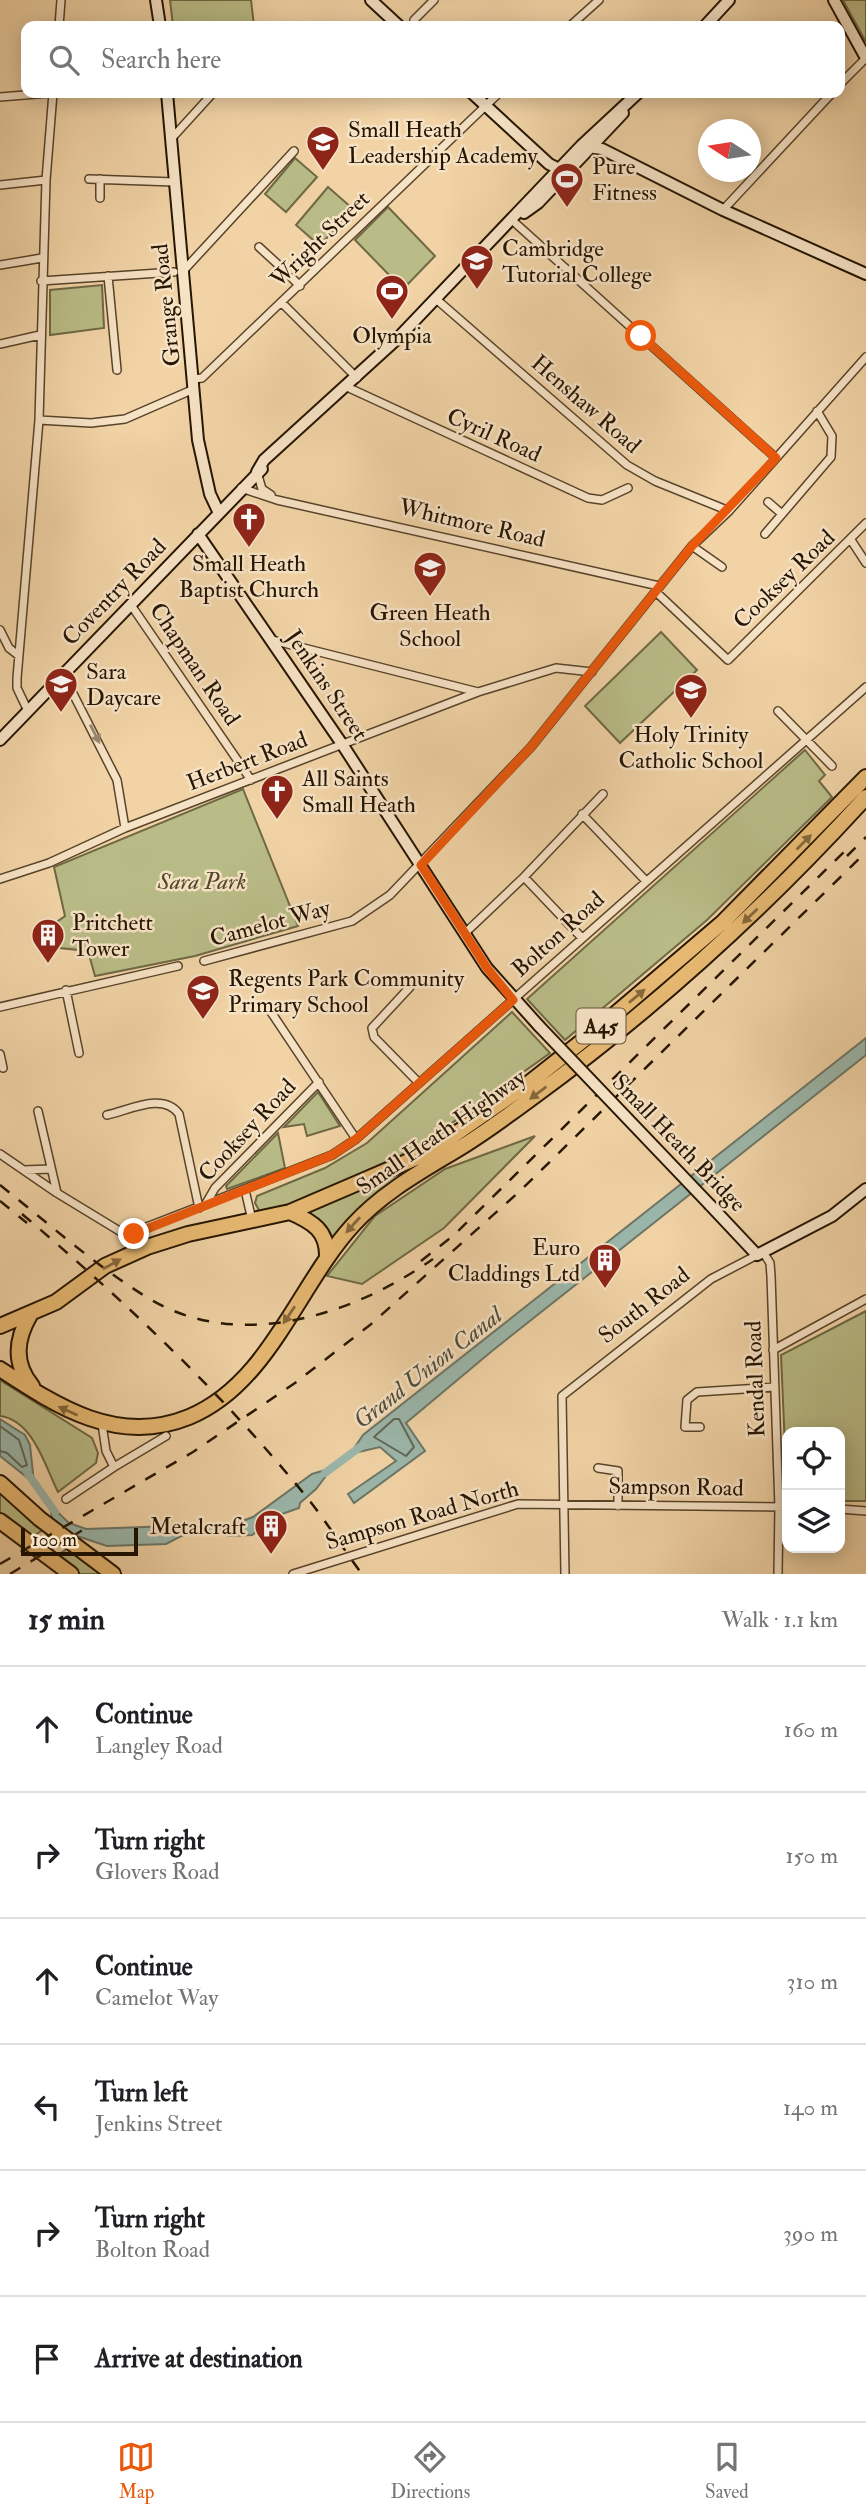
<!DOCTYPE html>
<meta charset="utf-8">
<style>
:root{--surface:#fff;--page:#f2f2f2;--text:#202124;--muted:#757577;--line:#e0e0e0;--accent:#ea580c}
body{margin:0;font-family:"IM FELL Double Pica",serif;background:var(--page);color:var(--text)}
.controls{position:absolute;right:21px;bottom:21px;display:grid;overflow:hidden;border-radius:14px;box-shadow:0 4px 18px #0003}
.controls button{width:63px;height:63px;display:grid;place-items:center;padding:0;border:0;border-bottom:2px solid var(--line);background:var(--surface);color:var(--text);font:35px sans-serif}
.compass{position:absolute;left:698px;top:119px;width:63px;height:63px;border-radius:50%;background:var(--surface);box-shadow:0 4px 18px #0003;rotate:282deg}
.scale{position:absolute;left:21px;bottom:18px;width:117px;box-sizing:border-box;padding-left:7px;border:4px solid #251501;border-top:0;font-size:19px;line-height:24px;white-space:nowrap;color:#251501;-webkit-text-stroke:5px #f6e2c5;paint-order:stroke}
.stop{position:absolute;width:21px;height:21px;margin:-16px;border:5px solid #ea580c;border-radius:50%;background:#fff}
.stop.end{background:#ea580c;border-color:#fff;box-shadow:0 2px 7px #0008}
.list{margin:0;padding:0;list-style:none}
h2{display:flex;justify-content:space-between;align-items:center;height:91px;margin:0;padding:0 28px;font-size:30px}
h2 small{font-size:23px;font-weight:400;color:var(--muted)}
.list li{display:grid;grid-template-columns:46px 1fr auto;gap:21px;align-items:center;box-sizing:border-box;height:126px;padding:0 28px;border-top:2px solid var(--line)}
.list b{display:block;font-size:26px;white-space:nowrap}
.list p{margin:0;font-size:23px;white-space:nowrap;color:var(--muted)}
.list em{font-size:23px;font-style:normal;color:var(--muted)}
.icon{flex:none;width:38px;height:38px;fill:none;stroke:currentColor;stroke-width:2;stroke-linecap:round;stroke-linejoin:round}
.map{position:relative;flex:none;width:866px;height:1574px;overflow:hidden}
.search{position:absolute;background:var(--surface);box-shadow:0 4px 18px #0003;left:21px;right:21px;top:21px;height:77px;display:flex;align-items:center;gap:18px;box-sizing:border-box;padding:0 24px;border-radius:14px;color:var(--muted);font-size:26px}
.sheet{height:847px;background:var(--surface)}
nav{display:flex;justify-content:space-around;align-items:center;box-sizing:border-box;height:98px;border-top:2px solid var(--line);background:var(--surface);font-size:19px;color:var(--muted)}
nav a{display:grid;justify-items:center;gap:4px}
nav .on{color:var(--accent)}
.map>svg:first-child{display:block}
.green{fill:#b9bc87;stroke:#6f6844;stroke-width:2}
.water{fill:#9bb7ab;stroke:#6c7667;stroke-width:2}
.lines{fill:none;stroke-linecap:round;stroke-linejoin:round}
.shore{stroke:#606656;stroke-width:2}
.canal{stroke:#9bb7ab;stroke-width:8}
.street-casing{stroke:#58442a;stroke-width:10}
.secondary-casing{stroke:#251501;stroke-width:14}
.highway-casing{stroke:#251501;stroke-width:18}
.street{stroke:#f6e2c5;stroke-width:7}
.secondary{stroke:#f6e2c5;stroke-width:10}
.highway{stroke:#e8ba73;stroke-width:14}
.rail{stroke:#251501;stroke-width:2.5;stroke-dasharray:12 12;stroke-linecap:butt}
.secondary-bridge-casing{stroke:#251501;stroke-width:14;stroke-linecap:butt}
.secondary-bridge{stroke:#f6e2c5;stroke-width:10}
.oneway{fill:#98866d}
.oneway2{fill:#86683a}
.route{stroke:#ea580c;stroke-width:9}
.labels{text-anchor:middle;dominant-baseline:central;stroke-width:5;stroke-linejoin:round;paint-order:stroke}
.shield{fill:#f6e2c5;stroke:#64523c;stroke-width:2}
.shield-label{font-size:21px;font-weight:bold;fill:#251501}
.poi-label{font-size:23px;fill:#251501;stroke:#f6e2c5;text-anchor:start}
.street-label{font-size:23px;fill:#251501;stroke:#f6e2c5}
.park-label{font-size:23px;font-style:italic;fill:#514729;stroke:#f6e2c5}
.water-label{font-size:24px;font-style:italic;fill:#4e4e3c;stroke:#f6e2c5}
</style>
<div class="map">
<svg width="866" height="1574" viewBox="0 0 866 1574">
<rect width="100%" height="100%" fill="#f1d3a6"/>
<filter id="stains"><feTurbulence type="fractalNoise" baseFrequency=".00286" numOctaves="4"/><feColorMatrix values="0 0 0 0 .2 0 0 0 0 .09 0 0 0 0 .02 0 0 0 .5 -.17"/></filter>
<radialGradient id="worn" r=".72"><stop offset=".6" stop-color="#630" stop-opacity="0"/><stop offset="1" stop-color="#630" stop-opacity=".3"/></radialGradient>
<path class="green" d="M170 0H251L254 26H173Z
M843 0H866V42Z
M295 158 317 177 286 212 265 194Z
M328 187 352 208 320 246 296 225Z
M388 207 435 256 408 284 399 277 395 281 355 240Z
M102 285 104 328 50 335V290Z
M661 632 697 670 620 743 585 706Z
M805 750 825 775 819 781 832 797 707 920 565 1040 527 999Z
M866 782V790C779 884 684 975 584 1055 502 1120 416 1180 332 1243L305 1212 390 1175 543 1078Z
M243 789 298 926 195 956 95 976 88 951 50 947 48 928 65 916 54 867Z
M512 1012 550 1053 417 1148 284 1208 261 1214 255 1203 257 1196 325 1168 367 1143Z
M318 1092 340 1126 307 1136 304 1124 284 1127Z
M278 1133 285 1168 227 1189 226 1186Z
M535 1136 444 1228 362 1284 327 1276 375 1216 445 1169Z
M866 1311V1501H840V1432H787V1494L781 1355Z
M0 1380 92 1438 98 1453 96 1463 58 1492C45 1466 33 1420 0 1416Z
M0 1489 44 1529 31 1538 0 1515Z
M68 1548 102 1574H77L57 1556Z"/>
<path class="water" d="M866 1038V1055L492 1351 406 1423 425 1451 354 1503 348 1494 396 1461 380 1447 354 1453 353 1450 363 1435Z
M0 1419 25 1435 30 1445 34 1483 0 1456Z
M332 1468 316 1489 300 1503 299 1508 282 1514 252 1535 229 1536 218 1530 253 1517 312 1474Z
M50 1505 69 1523 86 1529 174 1526 191 1531 166 1544 107 1546 68 1533 52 1519Z"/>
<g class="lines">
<path class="shore" d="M394 1419H399L414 1447 406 1456 374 1437Z
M0 1426 19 1440 27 1465 22 1467 7 1453 0 1451"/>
<path class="canal" d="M325 1473 360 1447
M28 1474 55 1512
M182 1532 228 1529"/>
<defs>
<path id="street" d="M414 20 434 0
M59 26 61 0
M570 26 599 0
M840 84 866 58
M0 97 49 93
M172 138 213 93
M89 179 174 182
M0 185 46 180
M100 198V179
M723 210 832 93
M513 221 776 458
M259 247 284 270
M0 265 42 258
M184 270 294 151
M108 276 117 370
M292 278 300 286
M41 281 174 272
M436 299 627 465 655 481 729 511
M282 303 357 378
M0 344 40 335
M194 379 202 378 499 93
M347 387 588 498 602 500 628 488
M39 420 91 423 125 419 194 389
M257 472 262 489 271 495
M241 488 277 500 659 586
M768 502 782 514
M765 534 831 457 832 436 817 411
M851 540 866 563
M692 546 722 567
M656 592 728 660 866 523
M131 605 251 780
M0 630 9 648 18 655
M272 640 478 692
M63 674 117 780 125 828
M28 711 17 688V678L39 420 46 180 53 93
M778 711 832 766
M582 814 646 881
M524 877 582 938
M0 879 49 863 125 828 478 692 556 668 592 672
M464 934 524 877 603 794
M204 961 352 921 390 895 531 747 692 546 729 511 866 357
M410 987 372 1028 374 1037 419 1083
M66 990 79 1053
M0 1007 178 966
M271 1012 356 1139
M0 1054 3 1068
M38 1111 57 1193
M107 1115C130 1110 163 1092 179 1114L199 1208
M0 1154 57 1193 126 1235 332 1155 356 1139 866 687
M24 1170 51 1169
M245 1190 252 1220
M205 1205 215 1188 319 1082
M763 1252 770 1263 771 1276 779 1507 778 1574
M773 1350 866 1299
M700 1427H685L687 1400 697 1392 775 1387
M114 1467 166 1436
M598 1468 618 1471V1506
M66 1499 114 1467 106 1451 102 1424
M840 1509 866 1511
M293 1574 518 1504 787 1507
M565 1574 562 1396 711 1279 757 1255"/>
<path id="secondary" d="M156 0 160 26
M371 0 399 26
M834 0 866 58
M705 26 729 0
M167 93 198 440 210 494 218 511
M472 93 549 164 565 172
M581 146 602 149 723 210 866 274
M524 213 538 203 623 113
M257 472 264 460 398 338 581 146 638 93
M198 534 342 744 487 968 539 1026
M0 740 262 469
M710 1205 757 1255 832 1216 866 1189"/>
<path id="highway" d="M290 1212C313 1222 328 1231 327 1258
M30 1315C16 1339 13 1363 32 1386
M0 1326 56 1302 105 1266 147 1247 188 1234 290 1212 416 1158 451 1137 529 1083 600 1027 723 922 866 777
M0 1369C58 1407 118 1446 189 1417 269 1384 298 1285 353 1225 384 1191 424 1170 463 1146 487 1131 510 1114 533 1097 654 1009 765 908 866 797
M0 1483 40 1519 113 1574
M0 1521 71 1574"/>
</defs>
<use href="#street" class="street-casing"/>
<use href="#secondary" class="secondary-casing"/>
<use href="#highway" class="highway-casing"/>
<use href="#street" class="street"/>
<use href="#secondary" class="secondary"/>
<use href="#highway" class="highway"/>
<path class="rail" d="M847 856 866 837
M0 1185C48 1223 96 1266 148 1298 239 1353 353 1315 433 1259
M0 1201 27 1223
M22 1214C126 1302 223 1394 309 1500 328 1524 344 1550 362 1574
M421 1261 454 1235 851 845
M0 1564 193 1452 295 1383 370 1325 520 1191 866 852
M10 1574 91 1525"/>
<defs>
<path id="secondary-bridge" d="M539 1026 710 1205"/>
</defs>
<use href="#secondary-bridge" class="secondary-bridge-casing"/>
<use href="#secondary-bridge" class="secondary-bridge"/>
</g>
<defs><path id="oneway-solid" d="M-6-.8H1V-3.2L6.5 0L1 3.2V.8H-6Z" transform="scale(1.75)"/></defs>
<use class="oneway" href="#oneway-solid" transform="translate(95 734) rotate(63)"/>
<g class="oneway2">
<use href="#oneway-solid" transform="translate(804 842) rotate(-45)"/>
<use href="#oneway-solid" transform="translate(750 916) rotate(136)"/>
<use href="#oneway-solid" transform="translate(637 996) rotate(-40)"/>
<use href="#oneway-solid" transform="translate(538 1093) rotate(143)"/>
<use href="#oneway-solid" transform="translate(353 1225) rotate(132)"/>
<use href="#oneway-solid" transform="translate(112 1264) rotate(-29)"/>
<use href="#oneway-solid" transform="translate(289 1315) rotate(124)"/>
<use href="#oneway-solid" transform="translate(68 1411) rotate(-156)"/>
</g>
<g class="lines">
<path class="route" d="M134 1234 332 1155 356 1139 513 1000 487 968 421 865 531 747 692 546 776 458 641 336"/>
</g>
<defs>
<symbol id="school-pin" viewBox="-11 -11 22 30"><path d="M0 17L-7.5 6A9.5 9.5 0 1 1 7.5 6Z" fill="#8f2418" stroke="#f6e2c5"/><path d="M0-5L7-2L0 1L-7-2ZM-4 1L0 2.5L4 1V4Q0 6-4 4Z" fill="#fff"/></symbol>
<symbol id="stadium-pin" viewBox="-11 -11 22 30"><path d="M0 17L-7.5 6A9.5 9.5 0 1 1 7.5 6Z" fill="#8f2418" stroke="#f6e2c5"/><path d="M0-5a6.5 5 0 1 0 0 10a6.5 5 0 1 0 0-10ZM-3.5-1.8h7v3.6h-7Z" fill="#fff"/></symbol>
<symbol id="university-pin" viewBox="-11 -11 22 30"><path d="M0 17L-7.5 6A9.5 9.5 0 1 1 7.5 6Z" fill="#8f2418" stroke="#f6e2c5"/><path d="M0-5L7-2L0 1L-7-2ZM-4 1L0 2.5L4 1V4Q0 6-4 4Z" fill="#fff"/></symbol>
<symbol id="church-pin" viewBox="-11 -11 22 30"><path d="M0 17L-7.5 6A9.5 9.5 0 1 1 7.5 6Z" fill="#8f2418" stroke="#f6e2c5"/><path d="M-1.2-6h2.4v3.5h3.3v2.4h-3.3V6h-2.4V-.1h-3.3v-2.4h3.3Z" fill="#fff"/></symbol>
<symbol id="building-pin" viewBox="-11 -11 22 30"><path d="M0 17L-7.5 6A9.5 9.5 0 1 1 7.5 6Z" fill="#8f2418" stroke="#f6e2c5"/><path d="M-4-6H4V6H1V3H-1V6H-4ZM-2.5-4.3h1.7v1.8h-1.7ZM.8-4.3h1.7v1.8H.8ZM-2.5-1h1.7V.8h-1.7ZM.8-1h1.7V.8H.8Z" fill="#fff"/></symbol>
</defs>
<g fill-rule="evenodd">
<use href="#school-pin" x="304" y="123" width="38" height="52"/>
<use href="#stadium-pin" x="548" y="160" width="38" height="52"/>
<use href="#university-pin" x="458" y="242" width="38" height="52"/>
<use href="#stadium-pin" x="373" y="272" width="38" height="52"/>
<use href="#church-pin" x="230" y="500" width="38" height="52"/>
<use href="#school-pin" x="411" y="549" width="38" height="52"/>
<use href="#school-pin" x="42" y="665" width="38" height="52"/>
<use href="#school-pin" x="672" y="671" width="38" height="52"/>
<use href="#church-pin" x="258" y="772" width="38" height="52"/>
<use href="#building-pin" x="29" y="916" width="38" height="52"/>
<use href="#school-pin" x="184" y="972" width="38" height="52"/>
<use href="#building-pin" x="586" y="1241" width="38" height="52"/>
<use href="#building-pin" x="252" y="1507" width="38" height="52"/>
</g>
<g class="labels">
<rect class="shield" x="576.5" y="1008.5" width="49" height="35" rx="5"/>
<g class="shield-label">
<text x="601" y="1026">A45</text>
</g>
<g class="poi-label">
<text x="348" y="129">Small Heath<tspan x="348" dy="26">Leadership Academy</tspan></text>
<text x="592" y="166">Pure<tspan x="592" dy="26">Fitness</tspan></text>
<text x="502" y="248">Cambridge<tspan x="502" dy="26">Tutorial College</tspan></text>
<text x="392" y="335" text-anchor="middle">Olympia</text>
<text x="249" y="563" text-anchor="middle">Small Heath<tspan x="249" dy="26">Baptist Church</tspan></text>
<text x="430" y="612" text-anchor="middle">Green Heath<tspan x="430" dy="26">School</tspan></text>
<text x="86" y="671">Sara<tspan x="86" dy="26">Daycare</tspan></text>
<text x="691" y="734" text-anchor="middle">Holy Trinity<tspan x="691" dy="26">Catholic School</tspan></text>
<text x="302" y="778">All Saints<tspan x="302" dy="26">Small Heath</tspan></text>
<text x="72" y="922">Pritchett<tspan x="72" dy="26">Tower</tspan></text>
<text x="228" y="978">Regents Park Community<tspan x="228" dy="26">Primary School</tspan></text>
<text x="580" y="1247" text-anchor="end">Euro<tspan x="580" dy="26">Claddings Ltd</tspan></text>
<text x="246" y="1526" text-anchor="end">Metalcraft</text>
</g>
<g class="street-label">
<text transform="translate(320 239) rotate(-44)">Wright Street</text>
<text transform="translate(166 305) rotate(-96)">Grange Road</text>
<text transform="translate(586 404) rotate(41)">Henshaw Road</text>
<text transform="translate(494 435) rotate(24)">Cyril Road</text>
<text transform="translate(472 523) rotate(13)">Whitmore Road</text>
<text transform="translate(784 579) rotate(-44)">Cooksey Road</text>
<text transform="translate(114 592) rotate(-46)">Coventry Road</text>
<text transform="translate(195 664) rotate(56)">Chapman Road</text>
<text transform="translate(327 685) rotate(56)">Jenkins Street</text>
<text transform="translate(247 761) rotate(-21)">Herbert Road</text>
<text transform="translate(270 923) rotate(-15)">Camelot Way</text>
<text transform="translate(558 934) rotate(-42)">Bolton Road</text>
<text transform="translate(247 1130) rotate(-47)">Cooksey Road</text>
<text transform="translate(441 1132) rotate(-35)">Small Heath Highway</text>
<text transform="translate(679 1143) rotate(46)">Small Heath Bridge</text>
<text transform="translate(644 1305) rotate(-38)">South Road</text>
<text transform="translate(755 1379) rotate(-92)">Kendal Road</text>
<text transform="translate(676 1487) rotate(1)">Sampson Road</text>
<text transform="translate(422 1515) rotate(-16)">Sampson Road North</text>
</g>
<g class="park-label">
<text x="202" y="881">Sara Park</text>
</g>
<g class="water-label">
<text transform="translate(428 1368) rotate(-38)">Grand Union Canal</text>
</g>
</g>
<rect width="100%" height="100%" filter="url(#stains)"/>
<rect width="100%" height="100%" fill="url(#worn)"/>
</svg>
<div class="controls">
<button><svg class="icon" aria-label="locate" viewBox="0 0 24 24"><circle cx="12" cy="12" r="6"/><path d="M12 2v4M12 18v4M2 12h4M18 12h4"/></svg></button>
<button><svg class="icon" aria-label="layers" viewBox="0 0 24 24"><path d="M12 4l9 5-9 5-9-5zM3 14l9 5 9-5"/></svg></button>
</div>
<svg class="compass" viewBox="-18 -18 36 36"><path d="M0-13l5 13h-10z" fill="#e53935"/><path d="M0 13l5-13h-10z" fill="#757577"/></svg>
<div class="scale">100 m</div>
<div class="stop" style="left:641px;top:336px"></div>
<div class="stop end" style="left:134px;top:1234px"></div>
<div class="search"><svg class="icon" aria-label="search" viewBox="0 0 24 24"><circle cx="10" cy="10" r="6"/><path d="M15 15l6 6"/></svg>Search here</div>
</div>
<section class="sheet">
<h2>15 min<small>Walk · 1.1 km</small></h2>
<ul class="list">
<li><svg class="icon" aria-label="ahead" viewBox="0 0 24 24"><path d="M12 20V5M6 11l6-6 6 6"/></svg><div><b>Continue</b><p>Langley Road</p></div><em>160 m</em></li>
<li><svg class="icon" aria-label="right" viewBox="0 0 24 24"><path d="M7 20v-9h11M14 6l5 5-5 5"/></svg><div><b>Turn right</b><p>Glovers Road</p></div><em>150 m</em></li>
<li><svg class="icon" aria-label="ahead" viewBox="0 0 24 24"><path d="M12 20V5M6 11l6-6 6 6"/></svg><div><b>Continue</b><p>Camelot Way</p></div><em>310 m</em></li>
<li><svg class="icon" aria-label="left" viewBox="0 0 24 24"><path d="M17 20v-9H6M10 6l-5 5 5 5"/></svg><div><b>Turn left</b><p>Jenkins Street</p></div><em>140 m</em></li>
<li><svg class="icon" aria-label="right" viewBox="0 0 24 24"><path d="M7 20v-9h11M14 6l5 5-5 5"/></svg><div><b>Turn right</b><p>Bolton Road</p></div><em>390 m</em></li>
<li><svg class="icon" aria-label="arrive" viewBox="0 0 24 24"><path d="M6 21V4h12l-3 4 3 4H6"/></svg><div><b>Arrive at destination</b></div></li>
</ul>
</section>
<nav>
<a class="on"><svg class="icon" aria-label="map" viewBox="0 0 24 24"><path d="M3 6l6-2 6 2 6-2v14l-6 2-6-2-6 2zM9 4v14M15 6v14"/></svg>Map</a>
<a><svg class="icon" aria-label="directions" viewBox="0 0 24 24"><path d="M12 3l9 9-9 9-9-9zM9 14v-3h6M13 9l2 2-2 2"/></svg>Directions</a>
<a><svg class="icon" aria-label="saved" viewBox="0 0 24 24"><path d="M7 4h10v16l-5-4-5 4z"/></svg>Saved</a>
</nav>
